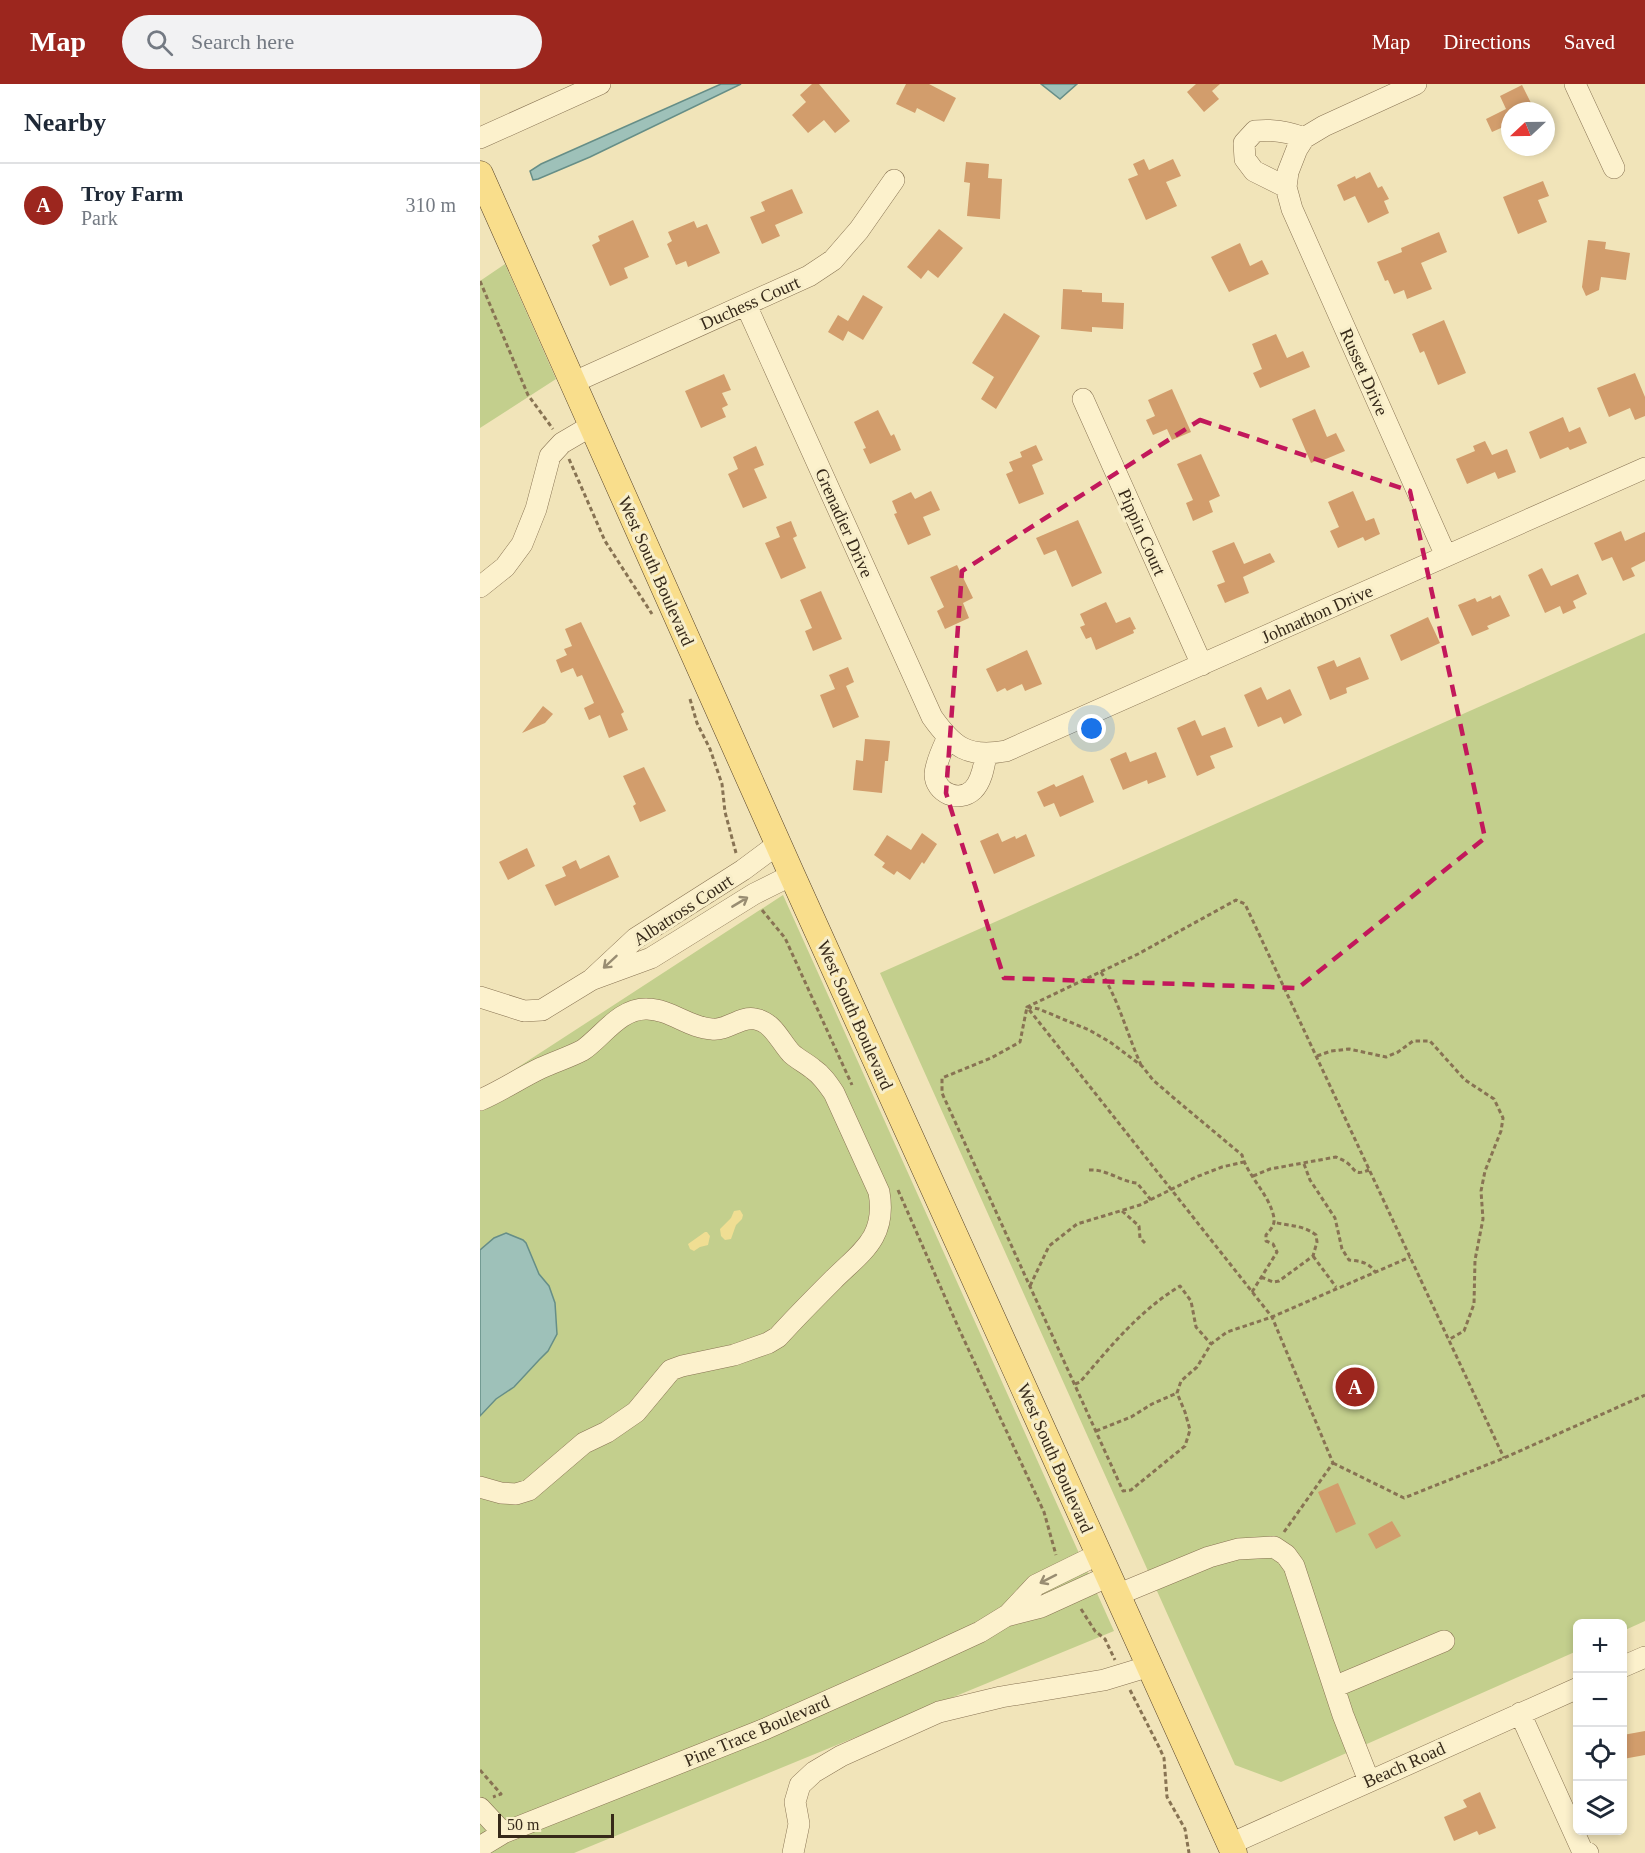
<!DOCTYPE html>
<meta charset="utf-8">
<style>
:root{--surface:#fff;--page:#f2f2f3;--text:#1f2937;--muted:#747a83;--line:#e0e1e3;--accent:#9c261e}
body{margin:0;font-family:Georgia,serif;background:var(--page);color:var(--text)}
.controls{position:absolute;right:18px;bottom:18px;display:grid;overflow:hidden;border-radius:9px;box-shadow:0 3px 9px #0003}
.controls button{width:54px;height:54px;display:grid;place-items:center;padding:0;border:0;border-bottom:2px solid var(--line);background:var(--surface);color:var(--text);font:30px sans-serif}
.compass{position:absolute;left:1021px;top:18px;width:54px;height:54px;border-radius:50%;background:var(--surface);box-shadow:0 3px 9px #0003;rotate:248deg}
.scale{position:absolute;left:18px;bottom:15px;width:116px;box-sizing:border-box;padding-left:6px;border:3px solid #362919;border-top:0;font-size:16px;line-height:21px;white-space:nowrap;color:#362919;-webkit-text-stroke:4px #f8eec9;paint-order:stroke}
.you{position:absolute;left:612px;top:645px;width:21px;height:21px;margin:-15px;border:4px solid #fff;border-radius:50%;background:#1a73e8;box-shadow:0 0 0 9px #1a73e833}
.badge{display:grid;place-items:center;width:39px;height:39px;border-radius:50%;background:var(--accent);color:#fff;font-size:20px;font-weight:700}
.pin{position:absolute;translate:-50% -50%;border:3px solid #fff;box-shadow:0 2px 6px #0006}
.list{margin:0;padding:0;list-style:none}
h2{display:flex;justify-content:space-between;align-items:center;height:78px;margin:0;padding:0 24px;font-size:26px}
h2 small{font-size:20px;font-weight:400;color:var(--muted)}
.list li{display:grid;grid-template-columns:39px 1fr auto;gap:18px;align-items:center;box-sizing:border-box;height:84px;padding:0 24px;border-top:2px solid var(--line)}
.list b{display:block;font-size:22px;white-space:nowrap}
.list p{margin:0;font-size:20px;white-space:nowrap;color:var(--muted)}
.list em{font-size:20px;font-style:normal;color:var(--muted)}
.icon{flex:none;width:33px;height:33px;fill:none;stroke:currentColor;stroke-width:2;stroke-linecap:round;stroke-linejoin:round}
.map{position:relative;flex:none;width:1165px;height:1769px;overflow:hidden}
header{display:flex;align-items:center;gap:36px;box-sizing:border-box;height:84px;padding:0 30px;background:var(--accent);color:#fff}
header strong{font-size:28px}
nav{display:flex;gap:33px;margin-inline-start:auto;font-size:21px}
.search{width:420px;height:54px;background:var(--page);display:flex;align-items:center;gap:15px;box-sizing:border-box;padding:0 21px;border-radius:33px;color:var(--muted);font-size:22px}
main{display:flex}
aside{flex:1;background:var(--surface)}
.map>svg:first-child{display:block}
.green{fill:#c3cf8d}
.sand{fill:#f0de93}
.water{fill:#9ec1b9;stroke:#668e87;stroke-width:1.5}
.building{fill:#d29d6c}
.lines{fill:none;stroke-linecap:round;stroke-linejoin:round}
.minor-casing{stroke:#887353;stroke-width:22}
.major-casing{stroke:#554028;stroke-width:27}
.path{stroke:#887353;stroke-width:3;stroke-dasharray:4.5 3;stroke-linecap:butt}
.minor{stroke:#fcf1cc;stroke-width:21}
.major{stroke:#f9de8c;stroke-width:26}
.oneway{stroke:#998d72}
.marked{fill:none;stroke:#c2185b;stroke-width:4.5;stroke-dasharray:12 8;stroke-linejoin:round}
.labels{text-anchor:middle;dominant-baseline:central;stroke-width:6;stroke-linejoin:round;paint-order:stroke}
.street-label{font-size:18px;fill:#362919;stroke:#f8eec9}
</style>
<header>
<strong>Map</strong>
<div class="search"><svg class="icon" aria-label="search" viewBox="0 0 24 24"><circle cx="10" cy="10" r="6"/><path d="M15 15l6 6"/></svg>Search here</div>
<nav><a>Map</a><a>Directions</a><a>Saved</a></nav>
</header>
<main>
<aside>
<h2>Nearby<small></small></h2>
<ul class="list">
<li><span class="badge">A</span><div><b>Troy Farm</b><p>Park</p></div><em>310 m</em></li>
</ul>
</aside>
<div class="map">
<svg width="1165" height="1769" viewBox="0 0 1165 1769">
<rect width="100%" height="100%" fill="#f1e4b9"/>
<path class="green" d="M25 180 76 295 0 344V197Z
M1165 549V1537L1143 1547 1142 1540H1098L1097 1567 801 1698 755 1681 400 889Z
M303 811 634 1547 94 1769H0V1008Z"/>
<path class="sand" d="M260 1126 263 1131 262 1135 256 1141 251 1155 245 1156 241 1152 240 1145 251 1134 254 1127Z
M225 1148H227L230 1152 228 1161 220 1163 214 1167 210 1165 208 1160Z"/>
<path class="water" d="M241 0H261L110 73 58 95 53 96 50 87 61 80Z
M561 0H597L580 15Z
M26 1149 43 1156 46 1159 59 1190 69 1202 75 1219 77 1250 68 1267 59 1276 34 1303 16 1315 0 1332V1166L14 1154Z"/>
<path class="building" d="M332 0H339L370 37 355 49 344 36 328 49 312 31 326 18 320 11Z
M426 0H449L476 14 464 38 437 24 435 29 416 20Z
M716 0H740L732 7 739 15 724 28 707 8Z
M1042 1 1051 19 1042 24 1043 27H1030V40L1012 48 1006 35 1026 25 1020 12Z
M664 75 669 86 693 75 701 92 686 98 697 122 666 136 648 95 658 91 653 80Z
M486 78 509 80 508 94 522 95 520 135 487 132 490 99 484 98Z
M890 88 898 104 902 102 909 115 904 117 909 129 888 139 875 112 864 117 857 101 875 92 876 95Z
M1063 97 1069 112 1058 116 1067 138 1038 150 1023 113Z
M312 105 323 129 295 141 300 152 282 160 270 133 285 127 281 118Z
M153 136 169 173 144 184 148 194 130 202 112 161 120 157 118 152Z
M214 137 217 144 227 140 240 169 208 183 206 177 196 181 187 160 192 157 188 148Z
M459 145 483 164 458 194 448 186 441 195 427 183Z
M959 148 967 168 941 179 952 205 927 215 924 206 914 210 908 196 905 197 897 178 922 168 921 164Z
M1108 156 1126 158 1125 165 1150 169 1146 196 1121 193 1119 206 1106 212 1102 203Z
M760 159 770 182 782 176 789 190 749 208 731 173Z
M583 205 602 206V208L622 209V218L644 219 643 245 612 243V248L581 245Z
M383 211 403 223 383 256 368 247 363 257 348 248 358 231 368 237Z
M524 229 560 252 516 325 501 315 514 293 492 279Z
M964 236 986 289 958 301 944 267 940 269 932 250Z
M796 250 807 274 823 267 830 283 780 304 773 289 782 285 772 260Z
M1155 289 1165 313V332L1155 336 1150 324 1129 333 1117 304Z
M244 290 251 306 242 309 248 321 242 324 246 333 221 344 205 307Z
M692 305 711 348 692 356 687 345 673 351 666 336 675 332 668 316Z
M835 325 847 353 856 349 865 367 841 377 840 375 831 379 812 335Z
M398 326 411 352 414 350 421 366 390 380 383 365 386 364 374 338Z
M1083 333 1089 348 1100 343 1107 359 1090 366 1088 363 1060 375 1049 348Z
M1005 357 1012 371 1027 365 1036 388 1018 395 1015 388 987 400 976 375 995 367 993 362Z
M556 361 563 376 552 381 564 410 539 420 526 390 533 387 529 378 542 373 540 368Z
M276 362 284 381 274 385 287 414 263 424 248 390 258 385 253 373Z
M721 370 740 412 729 417 733 428 713 437 706 419 713 416 697 380Z
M451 407 460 426 443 433 451 451 428 461 414 430 417 429 412 417 431 408 435 415Z
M873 407 886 437 894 434 900 450 885 457 883 453 858 464 850 447 859 443 848 418Z
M598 436 622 489 592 503 576 466 564 471 556 454Z
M311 437 317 452 313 454 326 484 301 495 285 459 300 453 296 443Z
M1141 447 1145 457 1165 448V477L1151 484 1155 492 1143 497 1132 473 1122 477 1114 459Z
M754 458 764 480 790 469 795 478 763 493 769 509 745 519 737 501 745 498 732 467Z
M477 481 493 514 483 519 489 534 465 545 457 527 464 523 450 493Z
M1062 484 1071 502 1098 490 1107 510 1093 517 1096 524 1083 530 1080 522 1065 529 1048 491Z
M341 507 362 555 333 567 325 547 332 544 320 516Z
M1020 511 1030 532 1007 542 1009 545 992 552 978 521 995 514 997 518 1011 512 1012 515Z
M626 518 636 539 650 533 656 545 653 546 654 549 616 566 611 553 606 555 600 543 605 541 600 530Z
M948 533 960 559 921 577 910 551Z
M101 538 144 628 141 630 148 646 129 654 120 631 109 636 104 624 114 619 102 591 97 593 93 584 81 589 76 576 87 571 84 565 92 562 85 545Z
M547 566 562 600 545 607 542 600 527 607 525 604 517 608 506 585Z
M880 573 889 595 866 604 867 609 850 616 837 583 854 576 857 583Z
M368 583 374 598 366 602 379 633 353 644 340 611 355 605 349 591Z
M781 603 787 616 810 605 822 631 804 640 801 633 778 643 764 611Z
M63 622 73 630 65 639 42 649Z
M715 636 722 652 745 643 753 663 730 672 735 684 717 692 697 644Z
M385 655 410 657 408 677H405L402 709 373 706 376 676 383 677Z
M646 668 650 678 676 668 686 693 668 700 667 696 643 706 630 675Z
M164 683 186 727 160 738 153 722 156 720 143 692Z
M603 691 614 718 580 733 574 719 564 723 557 708 574 700 576 703Z
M442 749 457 760 444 780 442 778 430 796 417 787 414 791 402 783 405 779 394 771 407 751 431 766Z
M518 749 522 758 535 752 536 755 546 750 555 772 514 790 500 757Z
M47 764 55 782 28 796 19 778Z
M129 771 139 793 75 822 65 801 86 792 82 783 96 776 100 785Z
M858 1399 876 1440 856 1449 838 1408Z
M912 1437 921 1452 896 1465 888 1450Z
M1165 1647V1671L1143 1675V1651Z
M1000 1708 1016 1744 999 1751 997 1747 974 1757 964 1733 987 1723 983 1716Z"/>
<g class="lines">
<defs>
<path id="minor" d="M936 0 844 42 824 54 817 65 808 88 806 103 812 125 966 472
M1095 0 1134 84
M0 54 120 0
M806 103 774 87 765 75 764 59 775 47C793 45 807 47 824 54
M266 221 452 633C474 664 488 674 526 667L1165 384
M92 299 329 192 353 176 379 146 414 96
M603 315 722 581
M0 503 25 483 42 460 56 425 70 372 82 359 111 342
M467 655C462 666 456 678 455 690 455 709 479 719 493 706 502 697 504 682 506 671
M298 760 263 786 156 854 111 896 171 874 274 810 312 791
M0 913 44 927 62 926 111 896
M0 1016C21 1007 40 994 61 984 74 978 90 973 103 966 123 952 140 924 167 925 190 925 209 944 232 945 247 947 260 932 275 935 293 938 300 957 311 969 317 975 326 979 333 985 342 991 348 1000 354 1009L399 1108C407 1154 381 1168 353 1196 334 1215 316 1233 298 1253L288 1259 254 1271 202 1282 191 1286 156 1328 127 1348 104 1359 49 1406 36 1410 21 1409 0 1403
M637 1511 729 1473 758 1465 794 1463 806 1471 814 1482 863 1631 889 1697
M527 1532 556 1501 619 1470
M1142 1583 1165 1573
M854 1603 964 1557
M1040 1629 1102 1766 1108 1769
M0 1724 23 1749
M750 1760 1098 1604
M0 1763 23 1749 285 1645 435 1578 500 1548 526 1532 561 1523 629 1492
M313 1769 319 1740 315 1718 320 1701 334 1688 361 1672 459 1628 521 1613 624 1596 670 1582"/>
<path id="major" d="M0 90 312 791 754 1769"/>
</defs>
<use href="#minor" class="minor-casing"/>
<use href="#major" class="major-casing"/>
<path class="path" d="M0 197 48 311 73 345
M89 375 125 457 172 530
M210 615 217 639 230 665 242 700 245 728 256 769
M282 826 305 854 372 1001
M621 888C639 917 647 950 661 981
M837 972 851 967 869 965 906 973 918 968 933 957H950L985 996 1014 1015 1023 1034 1021 1047 1005 1087 1001 1107 1003 1135 995 1176 994 1220 984 1247 968 1256
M824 1080 830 1096 855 1134 862 1165 869 1176C879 1177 889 1178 895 1188
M609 1086C627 1085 639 1097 657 1099L671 1116
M773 1092 790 1085 856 1073C860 1075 863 1076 866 1078 877 1086 873 1092 889 1086
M418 1106 479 1245 564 1428 576 1471
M642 1127 659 1142 660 1154 665 1159
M833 1172 856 1203
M781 1193 793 1198 799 1197 833 1172 837 1158 836 1151C823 1141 810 1142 793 1138
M550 1202 569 1162 597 1140 660 1121 716 1093 742 1083 764 1078
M772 1208 797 1168 793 1160 786 1157V1151C790 1146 795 1142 794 1134 790 1111 768 1093 762 1071L695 1015 673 996 662 982 630 958 609 946 559 925 547 923 540 958 511 974 462 994V1009L643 1407 651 1406 705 1362 710 1346 705 1328 697 1309 701 1297 717 1283 731 1260 747 1248 792 1233 930 1173
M595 1300 600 1298C631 1262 659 1227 700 1202L711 1217 716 1243 731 1260
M616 1347 651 1333 672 1320 697 1309
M853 1379 924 1414 1024 1374 1165 1311
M804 1448 853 1379 792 1233 547 923 658 870 756 816 765 820 1024 1374
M601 1525 615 1547 625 1555 635 1576
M650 1606 680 1665 684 1674 687 1713 705 1745 709 1769
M0 1686 21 1710 13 1713"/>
<use href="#minor" class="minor"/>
<use href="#major" class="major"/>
</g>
<defs><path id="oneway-shaft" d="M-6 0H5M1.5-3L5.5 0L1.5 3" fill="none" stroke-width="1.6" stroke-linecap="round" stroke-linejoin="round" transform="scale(1.5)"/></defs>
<g class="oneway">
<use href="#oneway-shaft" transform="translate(260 818) rotate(-31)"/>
<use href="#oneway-shaft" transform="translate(130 878) rotate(137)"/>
<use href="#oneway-shaft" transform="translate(568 1495) rotate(153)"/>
</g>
<path class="marked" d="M720 336 930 407 1005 754 818 904 524 894 466 709 482 487Z"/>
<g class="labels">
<g class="street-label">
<text transform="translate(270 219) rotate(-24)">Duchess Court</text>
<text transform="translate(884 288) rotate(66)">Russet Drive</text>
<text transform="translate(364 439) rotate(66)">Grenadier Drive</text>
<text transform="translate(662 448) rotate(66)">Pippin Court</text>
<text transform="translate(176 487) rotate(66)">West South Boulevard</text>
<text transform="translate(837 530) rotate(-24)">Johnathon Drive</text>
<text transform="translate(203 826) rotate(-33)">Albatross Court</text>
<text transform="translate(375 931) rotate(66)">West South Boulevard</text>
<text transform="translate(575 1374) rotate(66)">West South Boulevard</text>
<text transform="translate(277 1647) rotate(-23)">Pine Trace Boulevard</text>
<text transform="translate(924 1681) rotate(-24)">Beach Road</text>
</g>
</g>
</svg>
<div class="controls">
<button>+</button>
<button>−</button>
<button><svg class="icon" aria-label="locate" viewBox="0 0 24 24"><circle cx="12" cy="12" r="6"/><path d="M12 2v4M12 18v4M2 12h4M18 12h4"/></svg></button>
<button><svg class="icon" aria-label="layers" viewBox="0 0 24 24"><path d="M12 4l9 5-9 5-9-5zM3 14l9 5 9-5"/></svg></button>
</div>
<svg class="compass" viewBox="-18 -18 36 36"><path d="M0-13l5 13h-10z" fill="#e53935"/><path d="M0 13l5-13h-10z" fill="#747a83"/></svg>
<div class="scale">50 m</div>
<div class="you"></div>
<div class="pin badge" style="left:875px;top:1303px">A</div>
</div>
</main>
